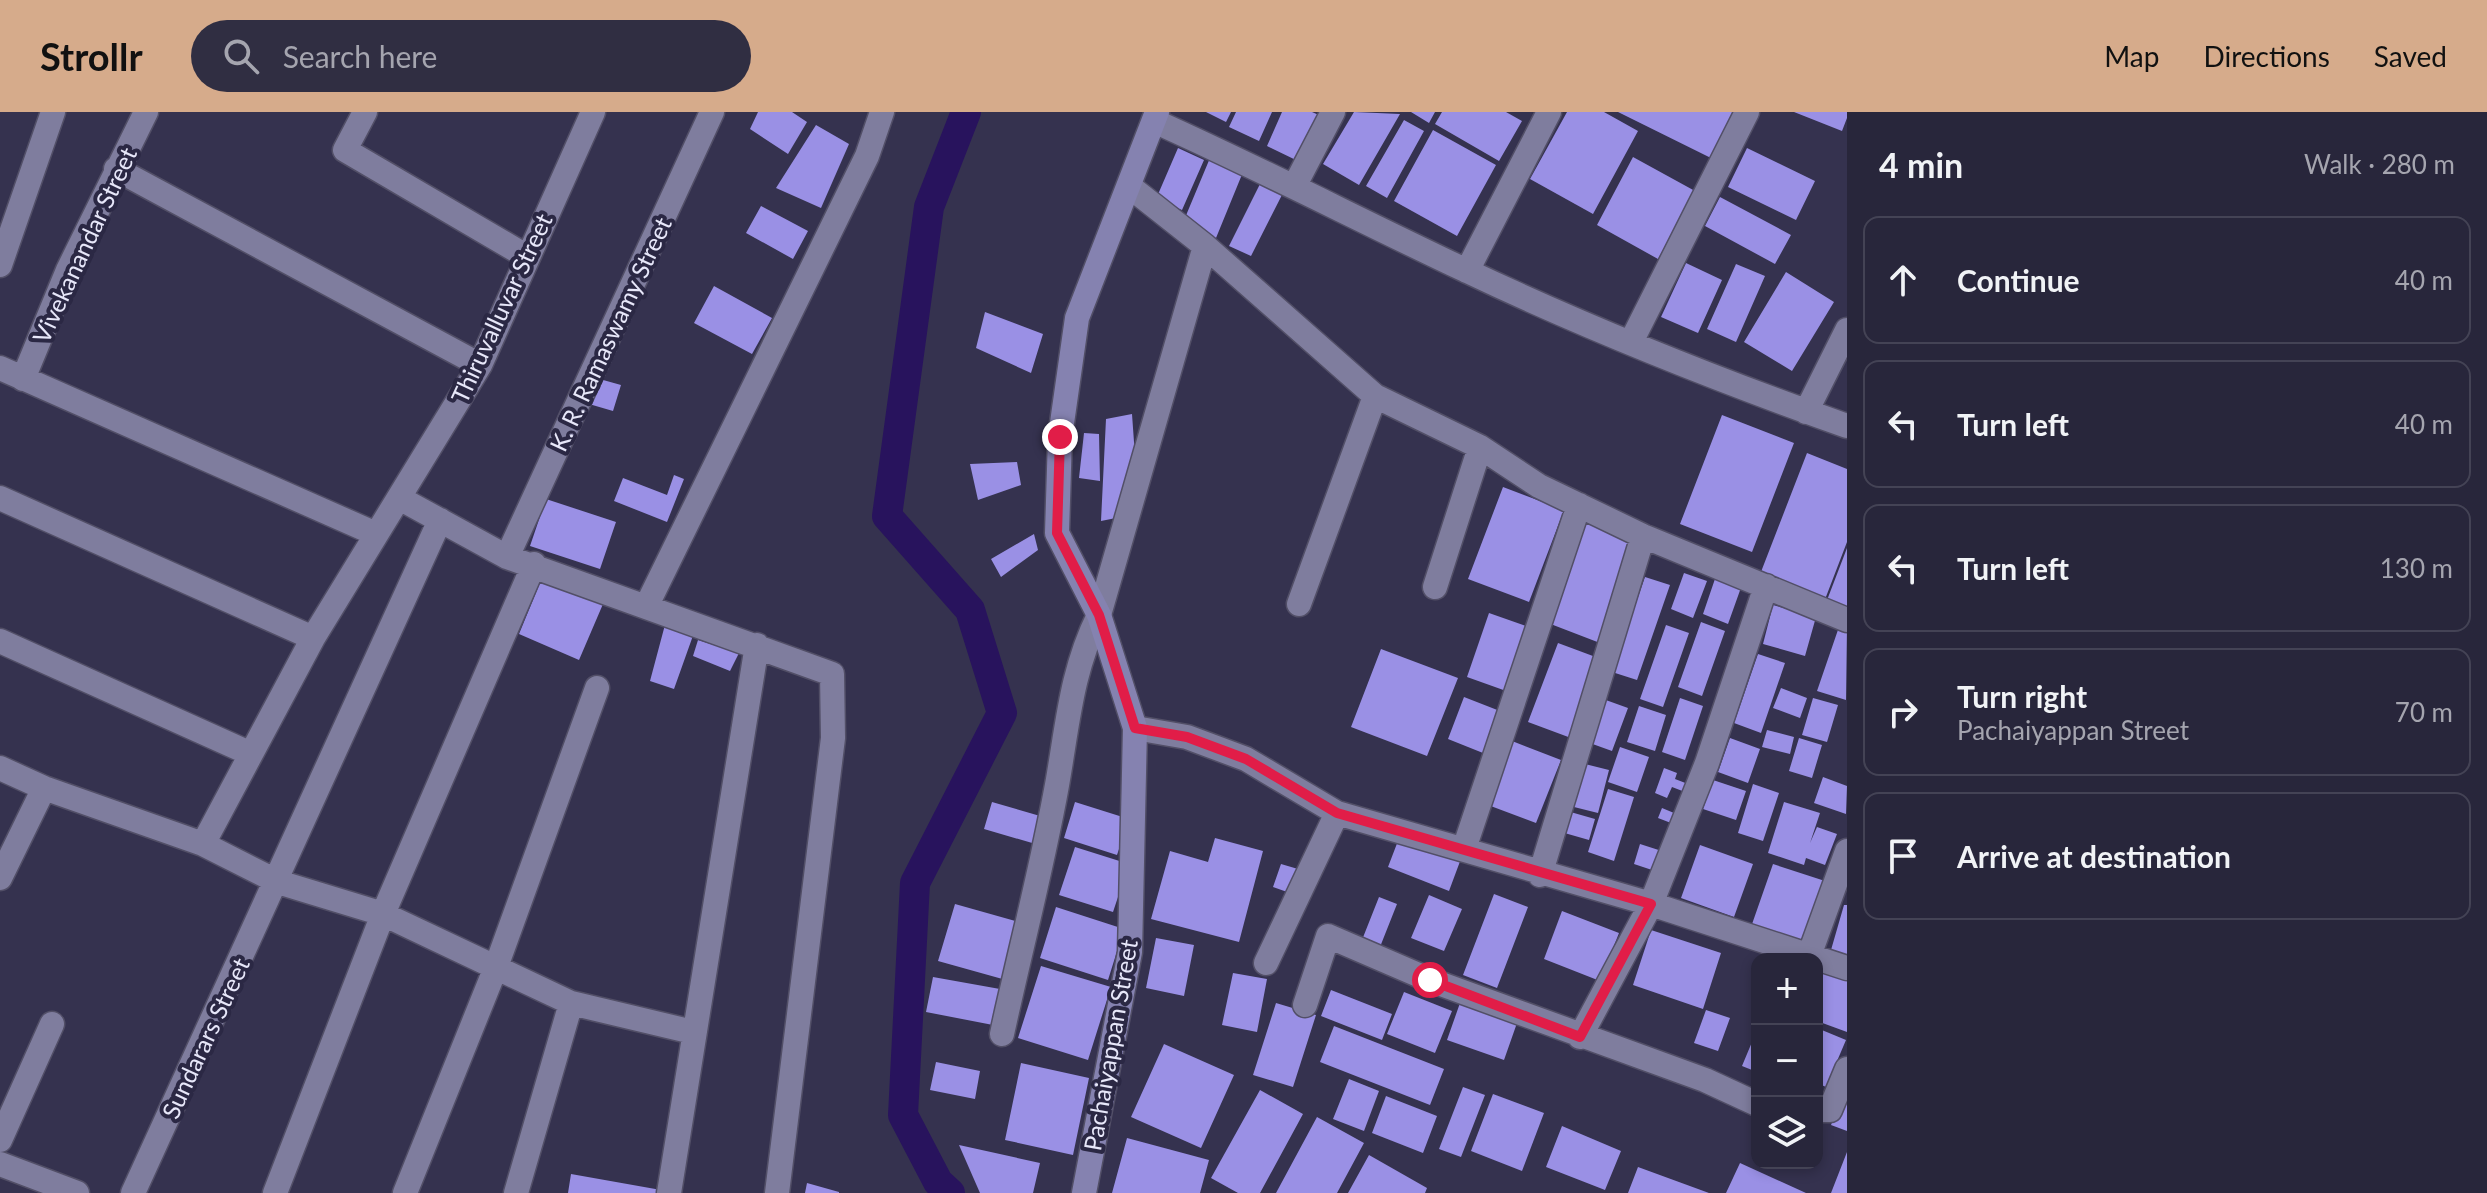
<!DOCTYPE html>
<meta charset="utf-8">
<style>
:root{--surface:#28263b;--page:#302e42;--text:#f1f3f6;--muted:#a5a5af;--line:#444355;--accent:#d6ab8b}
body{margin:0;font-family:Lato,sans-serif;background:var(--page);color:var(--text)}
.controls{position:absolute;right:24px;bottom:24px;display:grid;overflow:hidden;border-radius:16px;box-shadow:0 4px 12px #0003}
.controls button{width:72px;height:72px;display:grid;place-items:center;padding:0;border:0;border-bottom:2px solid var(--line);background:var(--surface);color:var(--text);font:40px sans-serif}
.stop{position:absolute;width:24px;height:24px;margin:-18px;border:6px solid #e11d48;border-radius:50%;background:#fff}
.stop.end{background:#e11d48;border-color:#fff;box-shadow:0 2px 8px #0008}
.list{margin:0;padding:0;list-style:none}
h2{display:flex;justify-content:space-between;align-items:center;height:104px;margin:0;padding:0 32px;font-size:34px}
h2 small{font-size:26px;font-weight:400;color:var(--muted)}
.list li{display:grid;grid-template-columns:52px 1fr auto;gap:24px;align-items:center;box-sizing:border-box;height:128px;margin:0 16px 16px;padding:0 16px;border:2px solid var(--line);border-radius:16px}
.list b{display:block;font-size:30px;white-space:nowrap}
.list p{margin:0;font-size:26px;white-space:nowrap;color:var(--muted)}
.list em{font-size:26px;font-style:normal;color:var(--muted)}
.icon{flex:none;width:44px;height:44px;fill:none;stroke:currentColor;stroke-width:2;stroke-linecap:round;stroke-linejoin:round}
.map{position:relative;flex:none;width:1847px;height:1081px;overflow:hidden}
header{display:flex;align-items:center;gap:48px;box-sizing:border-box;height:112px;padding:0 40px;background:var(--accent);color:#111}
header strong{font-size:38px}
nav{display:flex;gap:44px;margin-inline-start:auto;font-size:28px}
.search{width:560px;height:72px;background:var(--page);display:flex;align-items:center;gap:20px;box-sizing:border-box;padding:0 28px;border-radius:44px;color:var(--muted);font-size:30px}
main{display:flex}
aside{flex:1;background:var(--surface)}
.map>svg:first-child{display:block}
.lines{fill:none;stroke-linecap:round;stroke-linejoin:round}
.canal{stroke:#28135d;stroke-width:30}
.building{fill:#9a90e5}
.minor-casing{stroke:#524f67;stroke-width:27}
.secondary-casing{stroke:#524f67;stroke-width:27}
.minor{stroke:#7f7d9e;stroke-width:24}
.secondary{stroke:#8582b0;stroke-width:24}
.route{stroke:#e11d48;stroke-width:10}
.labels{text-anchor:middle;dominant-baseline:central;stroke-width:8;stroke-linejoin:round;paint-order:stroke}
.street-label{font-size:24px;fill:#e7e7f9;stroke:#2b2844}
</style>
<header>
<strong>Strollr</strong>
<div class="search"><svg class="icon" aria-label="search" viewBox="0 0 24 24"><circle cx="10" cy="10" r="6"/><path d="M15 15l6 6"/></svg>Search here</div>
<nav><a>Map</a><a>Directions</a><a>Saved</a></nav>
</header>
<main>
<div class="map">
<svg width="1847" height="1081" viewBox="0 0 1847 1081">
<rect width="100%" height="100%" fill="#35324f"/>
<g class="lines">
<path class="canal" d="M950 1081 938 1070 903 1003 915 771 1002 601 970 498 887 404 929 95 966 0"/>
</g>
<path class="building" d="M758 0H792L807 10 788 42 750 17Z
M1206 0H1231L1226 10Z
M1236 0H1272L1259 29 1229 15Z
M1282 0H1312L1321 4 1300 50 1267 34Z
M1354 0 1400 2 1359 73 1323 52Z
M1411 0H1435L1429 11Z
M1442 0H1506L1522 9 1499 49 1435 12Z
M1567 0H1604L1638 19 1593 102 1530 67Z
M1618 0H1732L1739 4 1717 49Z
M1794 0H1847V6L1842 19Z
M1404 8 1424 19 1387 86 1366 74Z
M816 13 849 32 821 96 776 76Z
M1433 18 1496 53 1457 124 1394 89Z
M1178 36 1204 48 1182 98 1156 87Z
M1747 36 1815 69 1796 108 1728 75Z
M1633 45 1695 79 1658 147 1597 113Z
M1210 46 1243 60 1216 126 1182 113Z
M1264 64 1286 75 1251 144 1229 134Z
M1720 85 1791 123 1775 152 1705 114Z
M761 94 808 119 793 147 746 121Z
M1686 151 1722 168 1698 221 1661 205Z
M1736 152 1765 164 1736 230 1707 217Z
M1786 160 1834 190 1792 259 1744 230Z
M714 174 772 206 752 242 694 211Z
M985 200 1043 222 1031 261 976 236Z
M596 266 621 273 613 299 589 292Z
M1132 302 1136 358 1121 405 1101 409 1106 307Z
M1722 303 1794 331 1752 440 1680 412Z
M1084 321 1099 322 1100 369 1079 366Z
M1807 341 1847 357V430L1824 490 1759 465Z
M1017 350 1021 373 978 388 970 352Z
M674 363 684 367 667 410 614 389 623 366 667 383Z
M1503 375 1564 398 1529 490 1468 467Z
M546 387 616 410 600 457 530 434Z
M1587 410 1639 430 1600 531 1548 511Z
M1034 422 1038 438 1001 465 991 447Z
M1847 436V505L1824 496Z
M1684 461 1707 469 1693 506 1671 497Z
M1717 461 1743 470 1728 512 1703 502Z
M1645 465 1670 473 1637 568 1612 560Z
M542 466 603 492 579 548 519 522Z
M1773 493 1816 505 1805 544 1763 532Z
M1489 501 1532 516 1509 580 1467 565Z
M666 509 695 518 674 577 650 569Z
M1701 510 1725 519 1702 584 1678 575Z
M1840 512 1847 515 1846 588 1817 579Z
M1666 513 1689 521 1663 595 1640 587Z
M698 528 739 541 730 559 693 544Z
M1558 531 1601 547 1571 626 1528 610Z
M1381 537 1458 566 1427 644 1351 615Z
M1758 542 1785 551 1761 621 1734 611Z
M1781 576 1807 586 1800 606 1773 596Z
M1464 585 1505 601 1488 643 1448 627Z
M1680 586 1703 594 1685 648 1662 640Z
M1813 586 1838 593 1827 630 1802 623Z
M1603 587 1628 596 1612 639 1587 630Z
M1639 594 1666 603 1655 639 1627 630Z
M1767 618 1794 625 1790 642 1762 635Z
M1730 626 1760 637 1748 671 1718 660Z
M1799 626 1822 633 1812 666 1789 659Z
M1512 629 1561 648 1536 711 1488 693Z
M1620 635 1649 645 1637 680 1608 670Z
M1581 651 1609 658 1598 701 1570 694Z
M1664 656 1677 661 1675 667 1688 672 1685 680 1672 675 1667 686 1655 681Z
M1823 665 1847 674 1846 702 1814 691Z
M1713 668 1746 679 1736 708 1703 697Z
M1753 672 1779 681 1763 729 1738 721Z
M1608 677 1634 685 1614 749 1588 740Z
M992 690 1047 706 1039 733 984 717Z
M1075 690 1129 707 1117 743 1064 726Z
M1784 690 1820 701 1810 731 1817 715 1837 722 1825 753 1806 746 1804 753 1768 741Z
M1662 696 1674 701 1671 711 1658 706Z
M1567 699 1595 707 1589 728 1561 720Z
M1401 721 1462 744 1449 779 1388 755Z
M1215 726 1263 739 1239 830 1151 807 1170 739 1208 750Z
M1640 732 1668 741 1661 761 1634 752Z
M1700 733 1753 752 1734 805 1681 786Z
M1075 735 1129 752 1113 800 1059 783Z
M1281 752 1298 757 1290 781 1273 775Z
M1773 752 1825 769 1804 833 1751 815Z
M1494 782 1528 795 1497 876 1463 863Z
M1429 783 1462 797 1444 839 1411 826Z
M1379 785 1397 792 1378 840 1360 833Z
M955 792 1022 811 1006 868 938 849Z
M1844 793H1847V843L1831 838Z
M1056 795 1124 817 1108 868 1040 846Z
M1562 799 1619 821 1600 869 1544 847Z
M1651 818 1721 841 1703 897 1633 873Z
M1156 826 1194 833 1184 884 1146 876Z
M1041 854 1111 875 1088 948 1018 926Z
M1817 854 1847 865V920L1817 909Z
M1233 861 1267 867 1257 920 1222 913Z
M933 865 1000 877 993 913 926 900Z
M1331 878 1392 902 1382 928 1321 904Z
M1404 880 1452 899 1435 941 1387 922Z
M1276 891 1316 903 1293 975 1253 963Z
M1460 891 1517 911 1504 948 1447 928Z
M1706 898 1730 906 1718 939 1694 931Z
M1334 914 1444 957 1430 993 1320 950Z
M1817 916 1846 928 1826 975 1817 971Z
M1757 918V960L1742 954Z
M1164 932 1234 963 1201 1036 1131 1005Z
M936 950 980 959 975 987 930 978Z
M1021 951 1089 966 1073 1043 1005 1028Z
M1349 967 1379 979 1364 1019 1333 1007Z
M1847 973V1019L1831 1013Z
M1463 975 1485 983 1461 1045 1439 1037Z
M1260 978 1303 1002 1260 1081H1238L1211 1066Z
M1493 982 1544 1001 1522 1059 1471 1039Z
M1386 984 1437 1004 1423 1041 1372 1021Z
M1317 1005 1364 1031 1337 1081H1276Z
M1562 1014 1621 1039 1605 1078 1546 1055Z
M1127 1026 1209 1048 1200 1081H1112Z
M959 1033 1040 1051 1033 1081H980Z
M1847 1040V1081H1831Z
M1369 1043 1427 1076 1425 1081H1348Z
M1740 1051 1806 1081H1726Z
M1638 1055 1709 1081H1628Z
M571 1062 661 1078 660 1081H568Z
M807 1071 839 1080V1081H805Z"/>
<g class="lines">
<defs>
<path id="minor" d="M365 0 345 38 526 144
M1154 9C1259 56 1361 109 1465 158 1589 217 1718 268 1847 314
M116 57 480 253
M1295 73 1333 0
M1129 74 1205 134 1375 284 1480 335 1539 374 1643 424 1847 508
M0 153 53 0
M1467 159 1549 0
M1631 230 1747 0
M0 256 376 422
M23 267 68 158 146 0
M1806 300 1847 218
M0 386 313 526
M401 387 507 445 832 562 833 626 777 1081
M507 445 712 0
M1435 475 1480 335
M1299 492 1375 284
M646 495 867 44 882 0
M0 529 249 641
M1135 616 1187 625 1246 647 1337 701 1651 792 1847 856
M0 656 44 676 203 732 278 770 383 802 571 891 693 920
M203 732 313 526 480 253 593 0
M1464 737 1579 393
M1540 763 1643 424
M0 766 44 676
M1809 844 1847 739
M1266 851 1337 701
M1305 893 1328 824 1430 868 1705 968 1757 992
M1002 922C1020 839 1042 756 1057 673 1068 611 1071 560 1099 503L1205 134
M1580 925 1651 792 1707 651 1766 474
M1817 998H1830L1847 957
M0 1028 52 912
M0 1052 77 1081
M133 1081 440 408
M275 1081 383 802 534 452
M405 1081 496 855 597 576
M516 1081 571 891
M669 1081 757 533"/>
<path id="secondary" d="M1084 1081 1130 840 1135 616 1099 503 1057 421 1060 325 1077 206 1157 0"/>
</defs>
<use href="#minor" class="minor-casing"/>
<use href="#secondary" class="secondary-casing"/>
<use href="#minor" class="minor"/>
<use href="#secondary" class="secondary"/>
</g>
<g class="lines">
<path class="route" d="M1060 325 1057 421 1099 503 1135 616 1187 625 1246 647 1337 701 1651 792 1580 925 1430 868"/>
</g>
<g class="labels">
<g class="street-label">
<text transform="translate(84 133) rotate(-65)">Vivekanandar Street</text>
<text transform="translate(501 196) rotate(-65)">Thiruvalluvar Street</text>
<text transform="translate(610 222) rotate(-65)">K. R. Ramaswamy Street</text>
<text transform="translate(205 926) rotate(-65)">Sundarars Street</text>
<text transform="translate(1110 933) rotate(-80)">Pachaiyappan Street</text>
</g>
</g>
</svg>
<div class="controls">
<button>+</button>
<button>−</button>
<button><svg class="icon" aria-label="layers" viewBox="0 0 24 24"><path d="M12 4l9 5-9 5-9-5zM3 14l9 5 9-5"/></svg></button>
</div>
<div class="stop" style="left:1430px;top:868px"></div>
<div class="stop end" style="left:1060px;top:325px"></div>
</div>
<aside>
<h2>4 min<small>Walk · 280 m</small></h2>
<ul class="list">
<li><svg class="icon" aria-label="ahead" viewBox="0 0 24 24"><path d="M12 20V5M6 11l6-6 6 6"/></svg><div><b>Continue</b></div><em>40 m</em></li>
<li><svg class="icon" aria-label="left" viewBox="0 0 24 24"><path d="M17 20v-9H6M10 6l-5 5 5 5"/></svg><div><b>Turn left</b></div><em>40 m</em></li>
<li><svg class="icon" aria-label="left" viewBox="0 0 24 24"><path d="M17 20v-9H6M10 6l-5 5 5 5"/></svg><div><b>Turn left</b></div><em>130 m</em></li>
<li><svg class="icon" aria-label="right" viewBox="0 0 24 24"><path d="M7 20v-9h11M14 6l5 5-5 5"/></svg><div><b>Turn right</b><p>Pachaiyappan Street</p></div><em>70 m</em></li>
<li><svg class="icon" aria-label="arrive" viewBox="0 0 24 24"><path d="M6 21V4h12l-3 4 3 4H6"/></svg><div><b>Arrive at destination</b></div></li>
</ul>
</aside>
</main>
